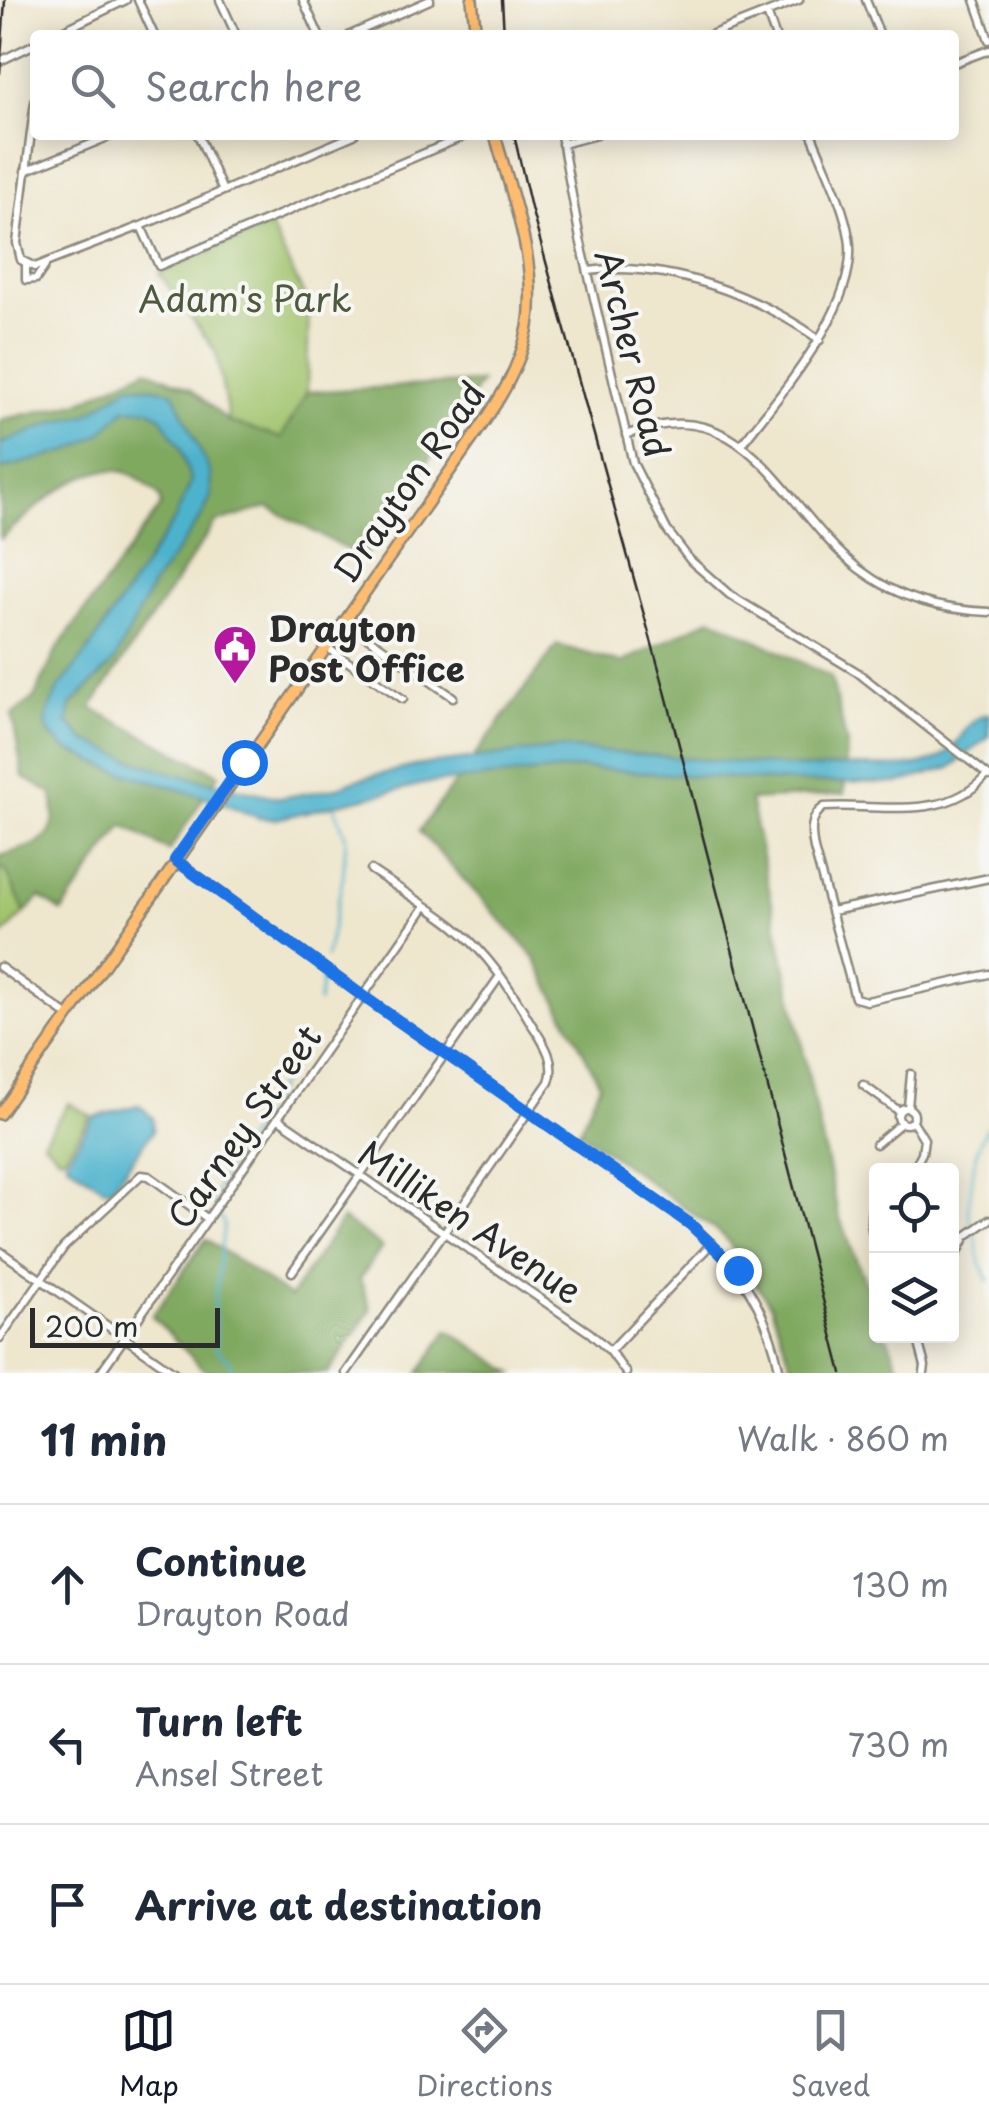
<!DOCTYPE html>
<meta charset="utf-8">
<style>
:root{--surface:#fff;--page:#f2f2f3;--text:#1f2937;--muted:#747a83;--line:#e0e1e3;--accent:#111827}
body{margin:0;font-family:"Playpen Sans",sans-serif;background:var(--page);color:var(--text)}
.controls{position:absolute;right:30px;bottom:30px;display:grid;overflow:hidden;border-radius:10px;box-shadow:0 5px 25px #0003}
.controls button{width:90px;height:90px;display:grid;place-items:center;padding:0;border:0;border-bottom:2px solid var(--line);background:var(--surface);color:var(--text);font:50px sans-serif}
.scale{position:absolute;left:30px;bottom:25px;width:190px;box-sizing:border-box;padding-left:10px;border:5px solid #2b2b2b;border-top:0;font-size:28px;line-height:35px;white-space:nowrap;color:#2b2b2b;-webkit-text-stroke:8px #f6f6f2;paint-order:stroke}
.stop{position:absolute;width:30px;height:30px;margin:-22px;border:8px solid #1a73e8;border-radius:50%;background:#fff}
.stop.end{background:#1a73e8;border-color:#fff;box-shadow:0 2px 10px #0008}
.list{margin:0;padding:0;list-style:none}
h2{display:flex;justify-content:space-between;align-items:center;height:130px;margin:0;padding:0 40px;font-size:42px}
h2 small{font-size:32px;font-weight:400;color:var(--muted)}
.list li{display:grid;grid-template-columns:65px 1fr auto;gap:30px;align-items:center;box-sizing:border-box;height:160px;padding:0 40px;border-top:2px solid var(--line)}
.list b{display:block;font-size:38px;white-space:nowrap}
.list p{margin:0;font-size:32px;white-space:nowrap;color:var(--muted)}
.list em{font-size:32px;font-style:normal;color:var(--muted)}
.icon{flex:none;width:55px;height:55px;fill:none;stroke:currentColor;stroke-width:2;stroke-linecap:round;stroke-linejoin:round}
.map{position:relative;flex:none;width:989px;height:1373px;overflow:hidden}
.search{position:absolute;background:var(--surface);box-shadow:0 5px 25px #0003;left:30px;right:30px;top:30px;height:110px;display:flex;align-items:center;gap:25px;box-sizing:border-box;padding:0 35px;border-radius:10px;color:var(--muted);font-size:38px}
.sheet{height:610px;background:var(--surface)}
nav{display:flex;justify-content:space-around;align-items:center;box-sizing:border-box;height:140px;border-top:2px solid var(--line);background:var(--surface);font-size:28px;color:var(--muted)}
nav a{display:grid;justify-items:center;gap:5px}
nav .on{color:var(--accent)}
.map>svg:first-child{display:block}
.green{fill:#a0c36c;stroke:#66774c;stroke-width:2.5}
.forest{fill:#80a960;stroke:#566a46;stroke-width:2.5}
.water{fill:#4eb3cd;stroke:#3c6f7c;stroke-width:2.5}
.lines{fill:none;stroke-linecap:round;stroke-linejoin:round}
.stream{stroke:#4eb3cd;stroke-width:2.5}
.minor-casing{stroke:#8c887c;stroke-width:11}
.major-casing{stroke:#8c887c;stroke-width:14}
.minor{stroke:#fff;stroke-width:6}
.major{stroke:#fdbc6f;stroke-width:9}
.rail{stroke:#2b2b2b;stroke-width:2.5}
.route{stroke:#1a73e8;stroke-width:12}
.labels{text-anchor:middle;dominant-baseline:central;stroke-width:8;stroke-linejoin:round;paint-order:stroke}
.park-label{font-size:35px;fill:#4e593e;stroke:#f6f6f2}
.street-label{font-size:35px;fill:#2b2b2b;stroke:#f6f6f2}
.poi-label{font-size:35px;font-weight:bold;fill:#2b2b2b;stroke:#f6f6f2;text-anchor:start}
</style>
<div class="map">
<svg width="989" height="1373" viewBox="0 0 989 1373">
<rect width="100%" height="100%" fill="#f6f6f2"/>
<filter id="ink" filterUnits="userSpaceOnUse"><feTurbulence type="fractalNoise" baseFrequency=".01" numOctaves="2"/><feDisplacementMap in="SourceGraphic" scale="20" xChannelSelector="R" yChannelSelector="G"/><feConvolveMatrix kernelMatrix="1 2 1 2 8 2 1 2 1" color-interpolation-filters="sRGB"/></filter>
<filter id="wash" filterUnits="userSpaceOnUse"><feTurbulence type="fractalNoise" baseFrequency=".0048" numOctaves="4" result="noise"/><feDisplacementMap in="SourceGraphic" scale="40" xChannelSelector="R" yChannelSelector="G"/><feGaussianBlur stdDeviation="2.25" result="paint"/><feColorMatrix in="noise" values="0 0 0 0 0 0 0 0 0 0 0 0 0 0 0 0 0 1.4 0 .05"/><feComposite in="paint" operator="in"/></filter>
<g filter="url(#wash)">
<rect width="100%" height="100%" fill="#eee6cd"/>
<path class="green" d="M270 226 309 305 307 392 282 439 229 422 216 352 159 273Z
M5 867 25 913 0 938V871Z
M69 1103 91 1116 64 1157 58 1156 43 1141Z"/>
<path class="forest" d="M147 369 191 389 229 422 281 438 307 392 481 382 363 558 268 507 215 523 91 708 219 774 169 851 123 825 62 912 40 897 25 913 5 868 0 871V856C40 843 61 843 52 794L23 777 12 715 34 698 57 649 161 506 159 496C150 488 140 477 128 473 84 457 31 513 0 539V420L77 403Z
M712 618 831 677 847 744 844 794 750 800 838 1214 876 1309V1336H887L900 1368 899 1373H794L771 1306 725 1237 579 1131 600 1084 533 955 419 831 557 645 621 663Z
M342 1219 382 1247 360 1279 371 1310 328 1373H207L152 1316 206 1239 290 1297Z
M448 1330 514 1373H419Z"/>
<path class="water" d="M130 385C139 386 168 389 174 393L210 473 211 496 202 516 152 586 114 662 71 705 68 723 85 740 126 758 175 774 280 798 336 788 356 780 419 765 559 748 818 769C856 760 900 775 937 759 961 750 963 718 989 714V737L950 768 898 783 787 782 582 768 428 783 276 819 259 818 218 801 111 769 66 749 50 735 46 724 48 712 58 689 86 654 175 519 191 482 181 449 162 418 149 409H125L100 434 69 451 0 469V444L55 422 86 415Z
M139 1105 153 1118V1131L112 1188 105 1189 67 1163 68 1157 94 1117Z"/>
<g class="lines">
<path class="stream" d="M326 957 343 877 346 838 335 808
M318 1003 322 979
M269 1107 291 1060 301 1046
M971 1224C966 1209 970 1197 972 1182 975 1154 975 1150 989 1125
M975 1234 980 1262 989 1281
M233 1373 230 1361 217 1350 214 1306 224 1224 213 1203 223 1173 265 1114"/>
</g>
</g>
<g filter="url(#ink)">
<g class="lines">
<defs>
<path id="minor" d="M138 0 154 35
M220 0 236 35
M303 0 319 35
M866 0 880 35
M975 0 989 40
M767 13 775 35
M54 35 126 0
M350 35 430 0
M710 35 799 0
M0 61 35 44
M954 63 989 50
M35 101 17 243 21 260 35 267 141 226 354 135
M198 135 223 191
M561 135 580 239 633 463 667 530 690 560 730 595 857 672 989 776
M562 144 596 135
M25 171 113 135
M141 226 159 266 467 135
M26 265V280L36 279 45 266
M588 271C666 260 757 295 820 340
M626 435C748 386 781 508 859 569 898 599 941 610 989 612
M742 444C780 394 861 304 849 237 843 202 825 168 812 135
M344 621 453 697
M326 647 403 699
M987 775C945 823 880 803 824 807 809 817 811 833 814 849L855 998 867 1001 989 974
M176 860 364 997 690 1224C740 1267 767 1308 780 1373
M832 911 989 878
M0 967 67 1015
M863 1085 899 1111
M908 1107 911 1074
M898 1116a8 8 0 1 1 16 0a8 8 0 1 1-16 0Z
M279 1119 590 1333 610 1351 626 1373
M876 1144 901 1123
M899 1170H910
M913 1170 922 1153 924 1139 913 1121
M876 1198C868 1214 871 1229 876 1246
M0 1251 175 1373
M952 1264 966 1236 989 1220
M292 1272 500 976
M917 1336 925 1366 924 1373
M0 1338 64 1247 141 1175 149 1176 208 1219
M610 1351 712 1243
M100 1373 425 907
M346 1373 549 1082C557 1061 543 1042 532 1025 511 989 488 954 455 927 429 906 399 889 371 870"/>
<path id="major" d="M472 0 476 35
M0 1114 473 438C497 404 520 369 528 327 539 264 511 194 495 135"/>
</defs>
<use href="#minor" class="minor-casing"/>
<use href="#major" class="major-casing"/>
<use href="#minor" class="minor"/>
<use href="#major" class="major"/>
<path class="rail" d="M502 0 504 35
M0 73 5 0
M514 135 531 208 664 687 842 1373"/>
</g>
</g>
<g class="lines" filter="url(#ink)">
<path class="route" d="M244 762 175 860 364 997 690 1224 738 1270"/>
</g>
<defs>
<symbol id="civic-pin" viewBox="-11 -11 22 30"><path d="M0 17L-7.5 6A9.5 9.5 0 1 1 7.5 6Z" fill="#b5179e" stroke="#f6f6f2"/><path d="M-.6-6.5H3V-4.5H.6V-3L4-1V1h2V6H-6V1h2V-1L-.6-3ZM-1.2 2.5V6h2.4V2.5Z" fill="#fff"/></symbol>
</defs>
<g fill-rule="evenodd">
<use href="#civic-pin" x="210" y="622" width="50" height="68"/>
</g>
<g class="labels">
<g class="park-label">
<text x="245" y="297">Adam's Park</text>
</g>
<g class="street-label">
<text transform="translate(634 353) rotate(76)">Archer Road</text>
<text transform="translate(408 481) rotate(-55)">Drayton Road</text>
<text transform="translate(243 1126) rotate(-55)">Carney Street</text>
<text transform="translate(471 1221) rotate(34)">Milliken Avenue</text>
</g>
<g class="poi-label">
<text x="268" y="627">Drayton<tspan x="268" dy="40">Post Office</tspan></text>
</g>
</g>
</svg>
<div class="controls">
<button><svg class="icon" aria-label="locate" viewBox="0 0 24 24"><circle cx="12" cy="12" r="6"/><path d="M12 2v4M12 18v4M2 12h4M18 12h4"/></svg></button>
<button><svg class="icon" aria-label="layers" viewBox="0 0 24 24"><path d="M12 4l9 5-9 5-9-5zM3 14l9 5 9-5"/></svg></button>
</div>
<div class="scale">200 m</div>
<div class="stop" style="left:244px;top:762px"></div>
<div class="stop end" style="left:738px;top:1270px"></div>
<div class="search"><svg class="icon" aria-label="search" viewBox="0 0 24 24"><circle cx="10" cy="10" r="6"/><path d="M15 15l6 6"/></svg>Search here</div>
</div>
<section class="sheet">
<h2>11 min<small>Walk · 860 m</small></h2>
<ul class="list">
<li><svg class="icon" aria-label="ahead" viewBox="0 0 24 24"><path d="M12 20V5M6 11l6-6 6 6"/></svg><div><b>Continue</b><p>Drayton Road</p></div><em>130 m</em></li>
<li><svg class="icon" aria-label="left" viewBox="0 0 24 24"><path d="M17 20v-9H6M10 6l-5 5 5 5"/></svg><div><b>Turn left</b><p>Ansel Street</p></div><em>730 m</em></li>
<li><svg class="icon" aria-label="arrive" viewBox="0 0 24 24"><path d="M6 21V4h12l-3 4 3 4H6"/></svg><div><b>Arrive at destination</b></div></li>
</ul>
</section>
<nav>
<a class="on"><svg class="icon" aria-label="map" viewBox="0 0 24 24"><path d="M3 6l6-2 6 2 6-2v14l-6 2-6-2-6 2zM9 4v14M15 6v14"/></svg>Map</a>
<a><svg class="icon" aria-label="directions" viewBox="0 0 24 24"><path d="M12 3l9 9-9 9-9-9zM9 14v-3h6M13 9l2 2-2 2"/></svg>Directions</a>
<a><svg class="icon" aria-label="saved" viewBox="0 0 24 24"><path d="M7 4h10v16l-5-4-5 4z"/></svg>Saved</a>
</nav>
